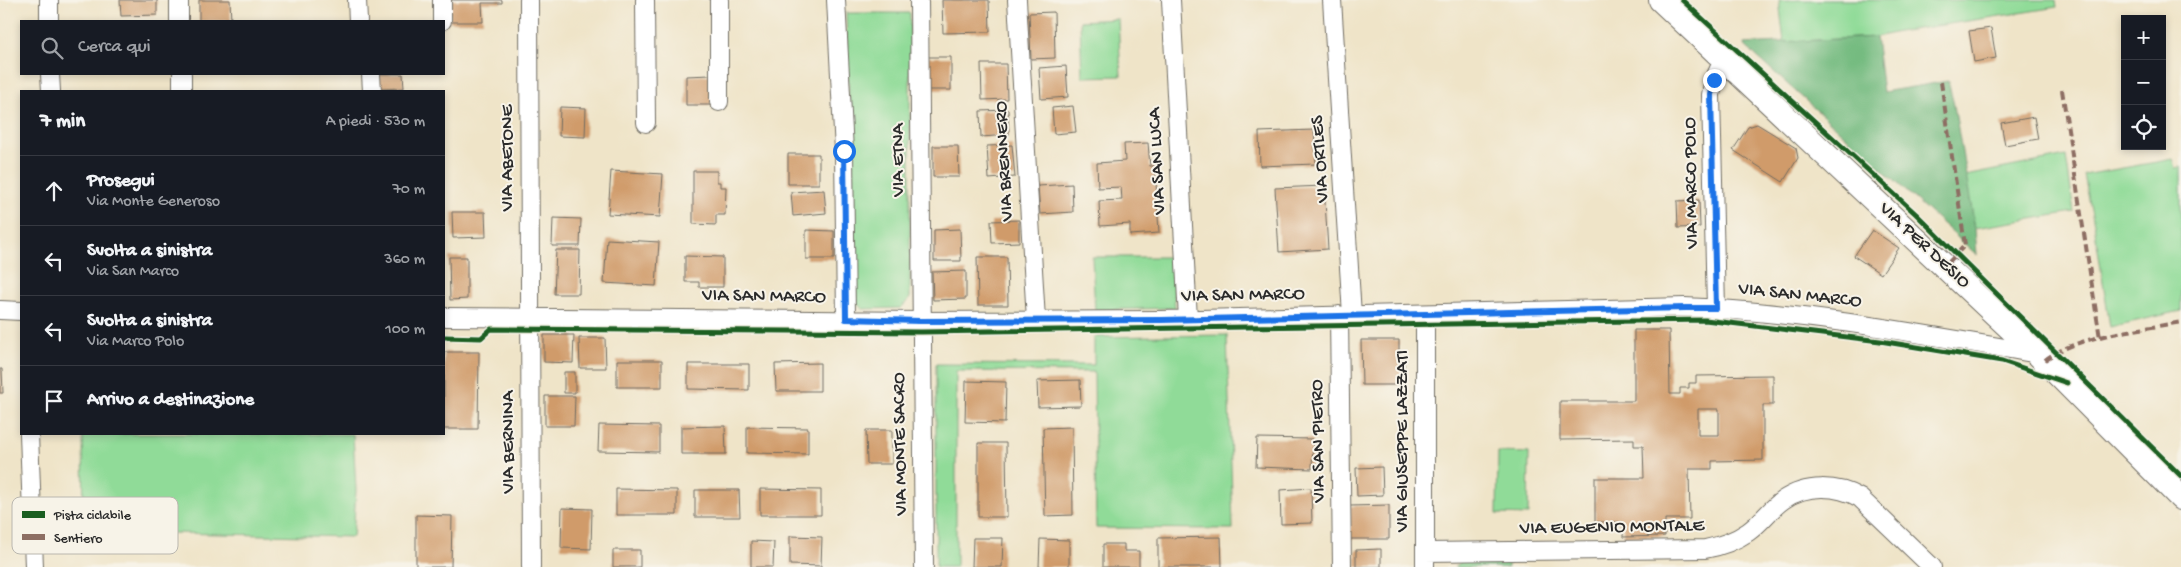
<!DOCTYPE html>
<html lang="it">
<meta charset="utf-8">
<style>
:root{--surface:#171b24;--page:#242831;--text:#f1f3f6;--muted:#9ea1a6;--line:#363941}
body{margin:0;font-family:"Gochi Hand",sans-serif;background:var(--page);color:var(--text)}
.controls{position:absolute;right:15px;top:15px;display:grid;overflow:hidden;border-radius:0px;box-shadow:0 2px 8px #0003}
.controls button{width:45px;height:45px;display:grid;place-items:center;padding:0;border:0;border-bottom:1px solid var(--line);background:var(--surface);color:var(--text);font:25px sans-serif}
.stop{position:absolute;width:15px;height:15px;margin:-11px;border:4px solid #1a73e8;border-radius:50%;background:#fff}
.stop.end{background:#1a73e8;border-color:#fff;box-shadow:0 1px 5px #0008}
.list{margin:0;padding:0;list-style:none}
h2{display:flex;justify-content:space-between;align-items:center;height:65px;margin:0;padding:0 20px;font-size:21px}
h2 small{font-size:16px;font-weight:400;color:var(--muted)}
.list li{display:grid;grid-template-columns:32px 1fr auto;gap:15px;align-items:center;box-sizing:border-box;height:70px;padding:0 20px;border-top:1px solid var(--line)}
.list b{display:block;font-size:19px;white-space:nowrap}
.list p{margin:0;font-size:16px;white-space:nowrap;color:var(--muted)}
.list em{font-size:16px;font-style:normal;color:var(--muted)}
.icon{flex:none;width:28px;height:28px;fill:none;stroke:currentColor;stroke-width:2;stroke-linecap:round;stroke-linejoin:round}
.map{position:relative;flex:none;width:2181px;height:567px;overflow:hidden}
.search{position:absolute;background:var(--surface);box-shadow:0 2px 8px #0003;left:20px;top:20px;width:425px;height:55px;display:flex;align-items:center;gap:12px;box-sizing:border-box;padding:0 18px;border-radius:0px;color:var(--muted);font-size:19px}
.panel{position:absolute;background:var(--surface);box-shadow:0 2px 8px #0003;left:20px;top:90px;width:425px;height:345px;border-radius:0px}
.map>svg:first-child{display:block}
.green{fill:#90db98;stroke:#5e8362}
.forest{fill:#74bb80;stroke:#507356}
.building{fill:#d09b6b;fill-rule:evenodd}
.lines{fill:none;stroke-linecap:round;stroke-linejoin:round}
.street-casing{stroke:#706c62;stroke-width:20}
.secondary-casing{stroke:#706c62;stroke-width:26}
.street{stroke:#fff;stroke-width:18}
.secondary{stroke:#fff;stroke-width:24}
.quiet{stroke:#8d6e63;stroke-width:4;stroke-dasharray:8 4;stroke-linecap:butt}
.cycleway-casing{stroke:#f7f3e8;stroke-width:8}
.cycleway{stroke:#1b5e20;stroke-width:5}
.route{stroke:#1a73e8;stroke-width:6}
.labels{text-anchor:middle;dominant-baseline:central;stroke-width:4;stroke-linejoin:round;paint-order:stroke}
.street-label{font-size:19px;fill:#2b2b2b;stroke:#f7f3e8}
.key{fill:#f7f3e8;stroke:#bab7af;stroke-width:1}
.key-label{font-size:14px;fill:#2b2b2b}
</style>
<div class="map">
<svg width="2181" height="567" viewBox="0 0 2181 567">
<rect width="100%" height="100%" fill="#f7f3e8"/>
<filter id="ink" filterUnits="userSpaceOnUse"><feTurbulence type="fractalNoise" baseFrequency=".02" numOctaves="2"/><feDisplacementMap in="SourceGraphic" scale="10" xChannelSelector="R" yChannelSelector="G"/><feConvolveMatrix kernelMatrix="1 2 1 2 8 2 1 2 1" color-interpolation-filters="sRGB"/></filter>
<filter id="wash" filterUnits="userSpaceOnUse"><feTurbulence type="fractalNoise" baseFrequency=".0096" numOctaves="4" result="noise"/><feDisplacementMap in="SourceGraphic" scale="20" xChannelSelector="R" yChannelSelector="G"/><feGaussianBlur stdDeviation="1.12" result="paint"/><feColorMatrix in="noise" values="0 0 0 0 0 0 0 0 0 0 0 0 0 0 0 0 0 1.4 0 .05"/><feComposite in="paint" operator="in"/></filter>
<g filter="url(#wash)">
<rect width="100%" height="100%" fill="#efe4c8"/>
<path class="green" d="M1779 0H2056L2057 7 1898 32 1876 37 1784 42Z
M846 13H910V298L901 308 863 309 856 303Z
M1118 19 1121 76 1082 77 1080 21Z
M2066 156 2074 212 1975 228 1965 176Z
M2173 159 2176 168 2181 167V311L2110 327 2094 224 2084 175Z
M1092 257H1172L1175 308 1095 310Z
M1227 335 1233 529 1096 528 1094 372 956 371V567H936V364L1094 365V337Z
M83 434H353L356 490 353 537 84 531Z
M1498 452 1529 453 1528 515 1497 514Z
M1461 561H1508V567H1455Z"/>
<path class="forest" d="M1876 37 1883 92 1948 81 1954 105 1975 228 1977 255 1743 44Z"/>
<g id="blocks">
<path class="building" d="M120 0H157V15L121 16Z
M199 0H230L231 21H199Z
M450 0H502V3H482L483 22H450Z
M942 0H989L990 32 943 33Z
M1054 12 1055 58 1031 59 1029 13Z
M1991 28 1996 58 1974 62 1969 31Z
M928 57H951V90H928Z
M981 64H1006L1007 99 982 100Z
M1066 66 1068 97 1041 99 1039 68Z
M378 74H403L404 88 379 89Z
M711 75 712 105H686V76Z
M1073 106 1076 132 1054 134 1052 108Z
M560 107 586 108 585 137 559 136Z
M1008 110 1009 135 981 137 980 111Z
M2034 117 2038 139 2005 145 2001 123Z
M1757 124 1796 148 1798 158 1783 182 1733 150 1748 127Z
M1314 130 1316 164 1260 166 1259 132Z
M1148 143 1150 166H1155L1159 233 1130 235V224L1100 226 1099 201 1122 200 1121 187 1098 188 1097 163 1125 161 1124 144Z
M1012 145 1015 177 989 179 987 146Z
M933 146H958L959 177H933Z
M788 154H819V184H788Z
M611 171 663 174 660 217 608 214Z
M693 171H717V182H720V187H726L725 215H716V225L693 224Z
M1072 184 1073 212 1040 214 1038 186Z
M1324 186 1328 249 1279 252 1275 188Z
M824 190 826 213 793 216 791 192Z
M1699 200 1700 227 1678 228 1677 201Z
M452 212H485L486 237 453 238Z
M553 218 581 219 580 246H552Z
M1019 220V242L992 243 991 221Z
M960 229 961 261H934V230Z
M806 230 834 231V259H806Z
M1872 230 1899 248 1881 274 1854 256Z
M607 239 659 242 656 286 604 283Z
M556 250H580L579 294H554Z
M685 256 723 257V287H699V282H685Z
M449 257H467V299L450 300Z
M977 257H1007L1008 305H978Z
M966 271V299L933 300 932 272Z
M1634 330H1669L1670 394H1680V388H1689V383H1696V376L1773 375V405H1763V460L1712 461V469H1689L1690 519H1665V536L1623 537V522H1595V478H1644L1643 446H1634V439L1560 440V401H1634ZM1698 409H1719V435H1698Z
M544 335H574L573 363 544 362Z
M579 338H605L606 368H580Z
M1361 340H1399V357H1404V385H1362Z
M444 352H479L478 429H444Z
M617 360H662V387H617Z
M820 363V391H776L775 364Z
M688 364H749V390L688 389Z
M0 369H2L3 393H0Z
M564 372H575V393H564Z
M1080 380 1081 406 1038 407 1037 381Z
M966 381 1006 382 1005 423 965 422Z
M545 396H575L574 426H545Z
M599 425 659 426V452L598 451Z
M725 426 726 454H681V427Z
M747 427 808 428V454L747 453Z
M1072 427 1073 515 1045 516 1043 428Z
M866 430H892V464H867Z
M1257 438 1313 439 1312 469 1256 467Z
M978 443H1006L1007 517H978Z
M1382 467 1383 495 1357 496 1356 468Z
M1311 488 1312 523 1281 524 1280 490Z
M616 489 677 490V515H616Z
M760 489 821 490V515H760Z
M695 490H739L740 517H695Z
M1389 505V539H1350V506Z
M562 508 592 509 591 549 561 548Z
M416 515 452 516 451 567H416Z
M790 536 822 537 821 566 790 565Z
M1221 537 1222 567H1158V538Z
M973 538H1003L1002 567H972Z
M1040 539 1069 540V567H1039Z
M751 541 774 542 773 567H751Z
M1103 544H1124V551H1139V567H1103Z
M1381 549V567H1356V550Z
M613 550H640V567H613Z"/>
</g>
</g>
<g filter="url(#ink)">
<use href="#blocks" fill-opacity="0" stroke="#706c62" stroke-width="1"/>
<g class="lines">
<defs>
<path id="street" d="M49 0V21
M179 0V21
M357 0 358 21
M442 0V21
M529 0 531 567
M645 0 646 123
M719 0V102
M836 0 844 151 846 319
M919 0 924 567
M1017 0 1036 320
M1171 0 1188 319
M1332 0 1352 315
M50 74 51 91
M182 74V91
M371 74 372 91
M1716 309 1711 95 1714 80 1724 58
M0 310 21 311
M1425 314V567
M1339 315 1342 567
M444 317 921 321 1161 320 1685 307C1804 312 1922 334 2039 354
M29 434 34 567
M1425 552 1705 549C1721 546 1735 541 1748 532 1761 523 1770 509 1783 500 1806 484 1837 485 1860 498L1932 567"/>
<path id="secondary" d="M1661 0 2039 355 2181 498"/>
</defs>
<use href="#street" class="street-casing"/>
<use href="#secondary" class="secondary-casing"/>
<use href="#street" class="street"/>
<use href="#secondary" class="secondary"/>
<path class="quiet" d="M1941 82 1965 245 1945 266
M2062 90 2100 338
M2045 360C2077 335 2141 330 2181 322"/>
<defs>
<path id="cycleway" d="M1682 0 1916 214 2181 476
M444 337 481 338 491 329 921 332 1705 320 1880 341 2002 361 2067 383"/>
</defs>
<use href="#cycleway" class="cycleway-casing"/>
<use href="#cycleway" class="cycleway"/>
</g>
</g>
<g class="lines" filter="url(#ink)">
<path class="route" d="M844 151 846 319 920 321 1161 320 1686 308H1716L1711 95 1714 80"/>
</g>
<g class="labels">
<g class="street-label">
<text transform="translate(508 158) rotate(-90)">VIA ABETONE</text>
<text transform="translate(1321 159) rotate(-94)">VIA ORTLES</text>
<text transform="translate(899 160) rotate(-90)">VIA ETNA</text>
<text transform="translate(1005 161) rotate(-93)">VIA BRENNERO</text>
<text transform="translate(1158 161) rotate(-93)">VIA SAN LUCA</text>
<text transform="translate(1692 183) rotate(-91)">VIA MARCO POLO</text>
<text transform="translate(1924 246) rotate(43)">VIA PER DESIO</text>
<text transform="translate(1243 296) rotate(-1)">VIA SAN MARCO</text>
<text transform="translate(1800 296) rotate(6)">VIA SAN MARCO</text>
<text transform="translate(764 297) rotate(1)">VIA SAN MARCO</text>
<text transform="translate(1319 441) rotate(-91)">VIA SAN PIETRO</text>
<text transform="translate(1403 441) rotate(-90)">VIA GIUSEPPE LAZZATI</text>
<text transform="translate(509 442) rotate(-90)">VIA BERNINA</text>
<text transform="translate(901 444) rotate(-91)">VIA MONTE SACRO</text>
<text transform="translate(1612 528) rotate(-1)">VIA EUGENIO MONTALE</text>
</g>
</g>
<rect x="12" y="497" width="166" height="57" rx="8" class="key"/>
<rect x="22" y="511" width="23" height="7" fill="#1b5e20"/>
<rect x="22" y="534" width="23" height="6" fill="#8d6e63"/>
<g class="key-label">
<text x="54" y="519">Pista ciclabile</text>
<text x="54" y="542">Sentiero</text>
</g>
</svg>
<div class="controls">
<button>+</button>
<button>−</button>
<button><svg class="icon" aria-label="locate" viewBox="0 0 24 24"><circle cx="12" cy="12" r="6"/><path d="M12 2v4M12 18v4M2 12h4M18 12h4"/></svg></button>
</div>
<div class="stop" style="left:844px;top:151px"></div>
<div class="stop end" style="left:1714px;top:80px"></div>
<div class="search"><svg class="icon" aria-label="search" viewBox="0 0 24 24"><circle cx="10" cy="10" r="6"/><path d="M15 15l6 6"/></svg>Cerca qui</div>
<section class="panel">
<h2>7 min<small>A piedi · 530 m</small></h2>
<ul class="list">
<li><svg class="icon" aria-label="ahead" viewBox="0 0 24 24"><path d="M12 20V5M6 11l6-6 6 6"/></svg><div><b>Prosegui</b><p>Via Monte Generoso</p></div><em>70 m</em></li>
<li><svg class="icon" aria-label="left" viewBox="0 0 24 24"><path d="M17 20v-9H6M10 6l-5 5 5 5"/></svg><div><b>Svolta a sinistra</b><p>Via San Marco</p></div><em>360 m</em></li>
<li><svg class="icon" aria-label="left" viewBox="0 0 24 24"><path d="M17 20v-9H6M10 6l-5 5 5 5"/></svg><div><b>Svolta a sinistra</b><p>Via Marco Polo</p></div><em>100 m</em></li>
<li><svg class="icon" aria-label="arrive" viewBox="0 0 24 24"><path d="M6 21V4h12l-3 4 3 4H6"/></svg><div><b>Arrivo a destinazione</b></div></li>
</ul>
</section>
</div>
